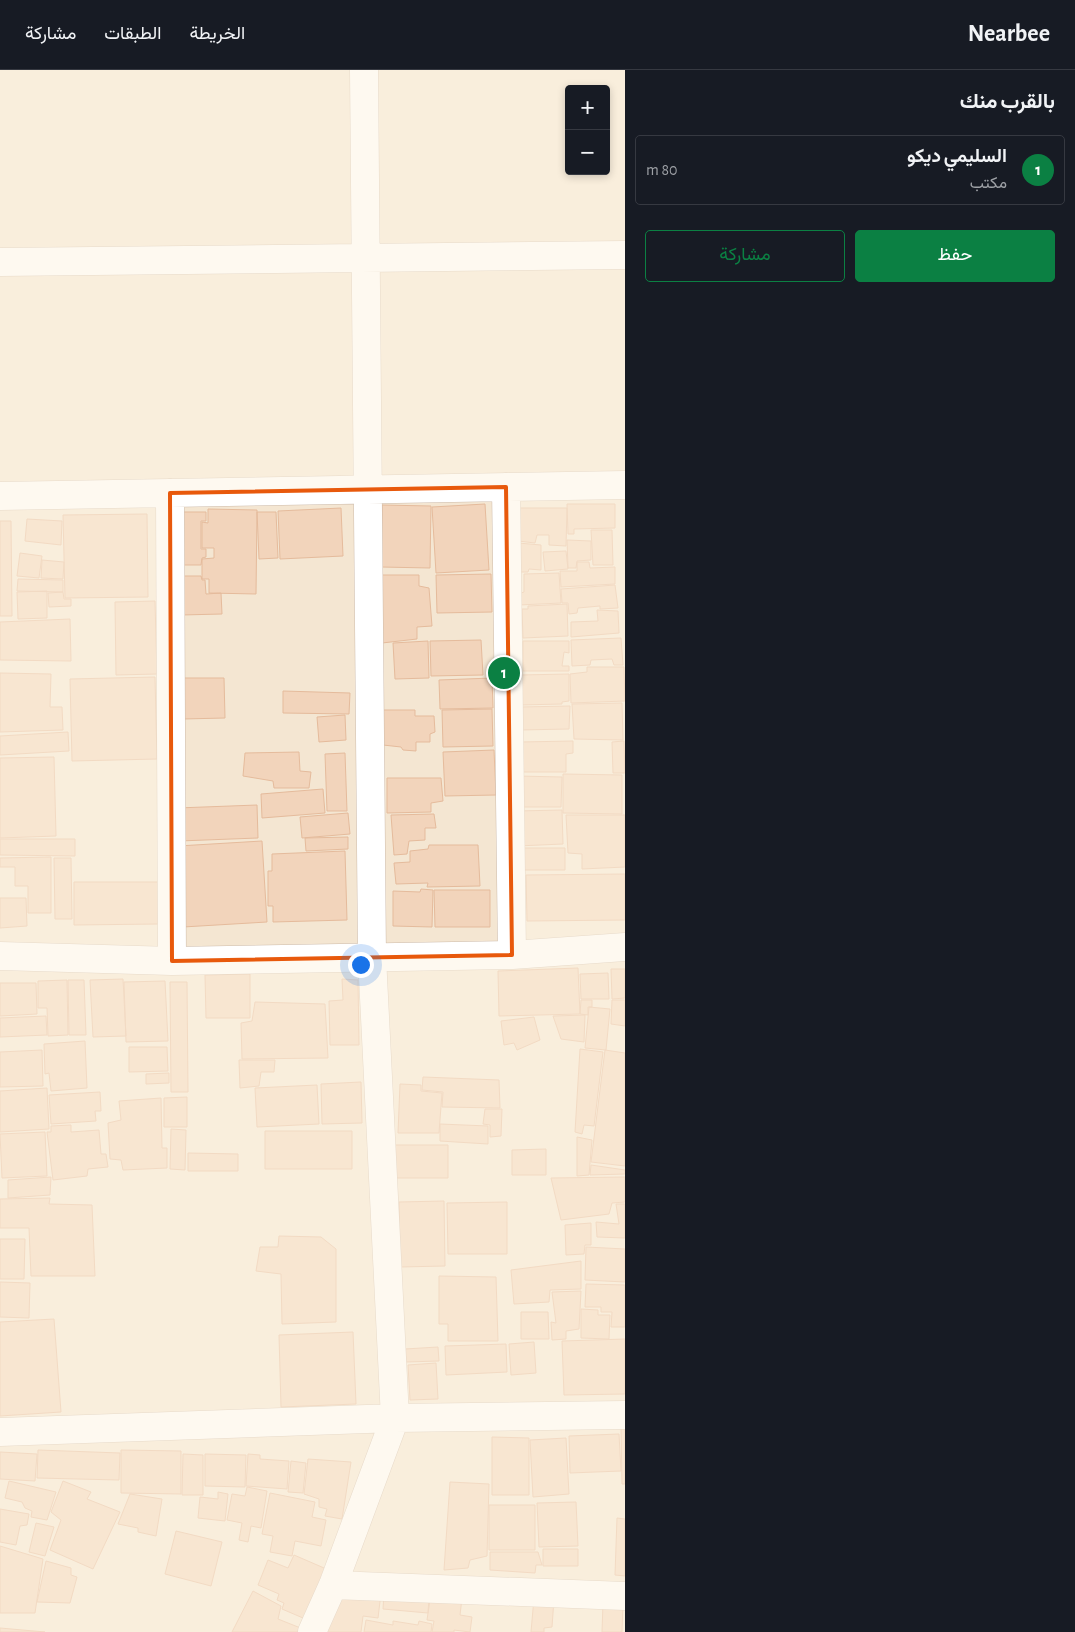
<!DOCTYPE html>
<html lang="ar">
<meta charset="utf-8">
<style>
:root{--surface:#171b24;--page:#242831;--text:#f1f3f6;--muted:#9ea1a6;--line:#363941;--accent:#0b8043}
body{margin:0;font-family:"Alegreya Sans",Vazirmatn,sans-serif;background:var(--page);color:var(--text);direction:rtl}
.controls{position:absolute;right:15px;top:15px;display:grid;overflow:hidden;border-radius:5px;box-shadow:0 2px 8px #0003}
.controls button{width:45px;height:45px;display:grid;place-items:center;padding:0;border:0;border-bottom:1px solid var(--line);background:var(--surface);color:var(--text);font:25px sans-serif}
.you{position:absolute;left:360px;top:894px;width:18px;height:18px;margin:-12px;border:4px solid #fff;border-radius:50%;background:#1a73e8;box-shadow:0 0 0 8px #1a73e833}
.badge{display:grid;place-items:center;width:32px;height:32px;border-radius:50%;background:var(--accent);color:#fff;font-size:16px;font-weight:700}
.pin{position:absolute;translate:-50% -50%;border:2px solid #fff;box-shadow:0 1px 5px #0006}
.list{margin:0;padding:0;list-style:none}
h2{display:flex;justify-content:space-between;align-items:center;height:65px;margin:0;padding:0 20px;font-size:21px}
h2 small{font-size:16px;font-weight:400;color:var(--muted)}
.list li{display:grid;grid-template-columns:32px 1fr auto;gap:15px;align-items:center;box-sizing:border-box;height:70px;margin:0 10px 10px;padding:0 10px;border:1px solid var(--line);border-radius:5px}
.list b{display:block;font-size:19px;white-space:nowrap}
.list p{margin:0;font-size:16px;white-space:nowrap;color:var(--muted)}
.list em{font-size:16px;font-style:normal;color:var(--muted)}
.actions{display:flex;gap:10px;padding:15px 20px}
.actions a{flex:1;padding:11px 0;border:1px solid var(--accent);border-radius:5px;text-align:center;font-size:18px;color:var(--accent)}
.actions .main{background:var(--accent);color:#fff}
.map{position:relative;flex:none;width:625px;height:1562px;overflow:hidden;direction:ltr}
header{display:flex;align-items:center;gap:30px;box-sizing:border-box;height:70px;padding:0 25px;background:var(--surface);border-bottom:1px solid var(--line)}
header strong{font-size:24px}
nav{display:flex;gap:28px;margin-inline-start:auto;font-size:18px}
main{display:flex}
aside{flex:1;background:var(--surface)}
.map>svg:first-child{display:block}
.residential{fill:#f4e6d2;fill-rule:evenodd}
.building{fill:#f2d4bb;stroke:#e5bb9c}
.lines{fill:none;stroke-linecap:round;stroke-linejoin:round}
.minor-casing{stroke:#cebcab;stroke-width:29}
.minor{stroke:#fff;stroke-width:28}
.marked{fill:none;stroke:#e8590c;stroke-width:4;stroke-linejoin:round}
</style>
<header>
<strong>Nearbee</strong>
<nav><a>الخريطة</a><a>الطبقات</a><a>مشاركة</a></nav>
</header>
<main>
<aside>
<h2>بالقرب منك<small></small></h2>
<ul class="list">
<li><span class="badge">1</span><div><b>السليمي ديكو</b><p>مكتب</p></div><em>80 m</em></li>
</ul>
<div class="actions"><a class="main">حفظ</a><a>مشاركة</a></div>
</aside>
<div class="map">
<svg width="625" height="1562" viewBox="0 0 625 1562">
<rect width="100%" height="100%" fill="#fdf4e4"/>
<path class="residential" d="M0 0H625V1562H0ZM569 19H606V101H569Z"/>
<path class="building" d="M485 434 489 500 436 503 432 437Z
M567 434H615V458L574 459V464H568Z
M382 435 431 436 430 498 381 497Z
M341 438 343 486 280 489 278 441Z
M519 438H567L566 476 549 475V465H537L535 473 518 471Z
M208 439 257 440 256 524 209 523V509H202V489L214 488V478H202V452L208 453Z
M177 442H206V451H201V479H206V487L202 488 201 495H177Z
M257 442H276L278 488 259 489Z
M147 444 148 527 65 528 63 445Z
M27 449 62 451 61 475 25 471Z
M0 451H11L12 546H0Z
M591 460H612L613 495H593Z
M567 470 591 471V490L577 491 576 498H568Z
M518 473 541 475V500L529 499 528 502H518Z
M566 481 568 499 545 501 543 482Z
M20 483 42 486 39 508 17 506Z
M42 490 64 492 63 509 41 508Z
M577 492H589L590 498 615 497V514L561 517 560 501H577Z
M559 503 561 533 519 535 518 524 524 522V504Z
M491 504 492 542 437 543 436 505Z
M378 505H419V516L429 518 432 556 417 557V569L382 573Z
M180 506H201L202 510H205L206 524 221 523 222 544 181 545Z
M18 509 63 510V522L17 521Z
M615 515 618 538 600 539V536L578 538 577 543 569 544 568 533H562L561 519Z
M47 521V548L18 549 17 522Z
M63 522 64 529H71V536L49 537 48 523Z
M155 531 157 604 116 605 115 532Z
M567 534 568 566 523 568 522 539H528V536Z
M597 540 618 541 619 563 571 567V552L598 551Z
M70 549 71 591 0 590V552Z
M621 568 623 595H614L612 589 591 590 590 595 572 596 571 570Z
M481 570 483 605 431 606 430 571Z
M428 571 429 608 395 609 393 573Z
M523 571H569V583L564 582 562 596H569V601H523Z
M587 597H624L625 631 571 633 570 604 587 602Z
M0 603 51 604 50 637H62L63 660 0 662Z
M569 604V631L562 632V634L520 635 519 605Z
M155 607 157 689 72 691 70 609Z
M183 608H224L225 648 183 649Z
M492 608 493 638 440 639 439 610Z
M283 621 350 623 349 644 283 643Z
M622 633 623 670 574 669 572 634Z
M570 636 569 659 519 660 520 637Z
M492 639 493 676 443 677 442 640Z
M382 640H415V646H434L435 662 430 664V672H416V681L403 680 401 677 383 675Z
M345 645 346 670 319 672 317 647Z
M68 662 69 681 0 685V666Z
M573 671V683L566 684V702H519L520 672Z
M624 671 625 703H613L612 672Z
M494 680 496 725 445 726 443 682Z
M299 682 300 701 311 702 309 718H274L273 711 243 706 245 683Z
M345 683 347 741H327L325 684Z
M54 687 56 766 0 768V688Z
M563 704 622 705V744L563 743Z
M517 706 562 707 561 737H516Z
M387 708H441L443 731 431 733V742L387 743Z
M323 719 325 743 262 748 261 724Z
M257 735 258 768 179 771 177 738Z
M562 740 563 774 517 776 516 741Z
M348 743 350 764 302 768 300 747Z
M434 744 436 758H425V770L409 771 407 784 394 785 391 745Z
M566 745H625V797L582 799V784L568 783Z
M348 767V779L306 781 305 768Z
M0 769H75V786L0 785Z
M262 771 267 852 183 857 178 776Z
M429 775H478L480 816 427 817 428 813 396 814 394 793 410 792V781L428 779Z
M517 778H565V800H517Z
M345 781 347 850 273 852V836H268V801H272V784Z
M51 787V843H28V816H15V797H0V788Z
M54 788H71L72 849H55Z
M625 804V850L527 851 526 805Z
M74 812H158V854L74 855Z
M421 819 433 820 432 857 393 856V821L420 822Z
M434 820H490V857H435Z
M0 828H26L27 856 0 858Z
M578 898 580 944 499 946 498 901Z
M611 899H625V928L612 929Z
M608 903 609 929H581L580 904Z
M250 904V948H206L205 905Z
M123 909 126 966 93 967 90 910Z
M342 909 358 910 359 975H330L329 931 343 930Z
M67 910 68 965 48 966 47 938H38V911Z
M68 910H84L86 965H69Z
M165 911 168 971 126 972 124 912Z
M170 912H187L188 1022H171Z
M0 913H36L37 944 0 946Z
M581 930H592V937H588V945L580 944Z
M612 930H625V956L611 954Z
M255 932 325 934 328 988 242 989 241 953 252 951Z
M589 937 610 939 606 980 585 978Z
M585 945 584 972 561 969 553 946Z
M46 946 47 965 0 967V948Z
M534 947 540 970 517 980 514 973 504 975 501 951Z
M85 971 87 1018 51 1021 49 1003 45 1004 44 974Z
M129 977H167L168 1001 129 1002Z
M580 979 603 982 594 1056 584 1055 582 1064 575 1062Z
M42 980 43 1016 0 1017V982Z
M605 980 625 983V1096L591 1092Z
M239 990H275L274 1002H261L259 1016 240 1018Z
M169 1003V1013L146 1014V1004Z
M423 1007 499 1010 500 1038 442 1037 443 1022 422 1020Z
M361 1012 362 1053 322 1054 321 1014Z
M400 1014 421 1015V1021L442 1023 439 1063H398Z
M317 1015 319 1054 257 1057 255 1018Z
M47 1018 49 1059 0 1062V1021Z
M100 1022 101 1041H95L96 1051 51 1054 49 1025Z
M187 1027V1057H164V1028Z
M161 1028 162 1078H167V1098L123 1100 121 1090 110 1089 108 1053 121 1050 119 1031Z
M485 1039H502L501 1066 490 1067V1055L483 1054Z
M440 1054 488 1056V1074L440 1071Z
M71 1055V1062L99 1060 101 1084H106L108 1097 88 1099 87 1106 53 1110 47 1062H51V1056Z
M171 1059 186 1060 185 1100 170 1099Z
M265 1061H352V1099H265Z
M45 1062 47 1106 2 1108 0 1064Z
M577 1067 592 1070 589 1105 577 1106Z
M391 1075H448V1108H391Z
M546 1079V1105H512V1080Z
M188 1083 238 1084V1101H188Z
M591 1095 625 1100V1104L590 1105Z
M51 1107 50 1125 8 1128V1110Z
M625 1107V1132L612 1133 609 1144 561 1150 551 1108Z
M50 1128 49 1134 92 1135 95 1206H31L29 1158H0V1129Z
M444 1131 445 1196 400 1197 399 1132Z
M507 1132V1184H448L447 1133Z
M616 1134H625V1168L597 1167 596 1152 619 1154Z
M591 1153V1175H585L584 1184 566 1185 565 1155Z
M279 1166 321 1167 336 1179V1252L282 1254 281 1204 256 1201 260 1177H278Z
M0 1169H25L24 1209H0Z
M586 1177 625 1179V1212L585 1210Z
M581 1191V1219L550 1220 549 1232 514 1234 511 1200Z
M439 1206 496 1207 498 1271H448V1254H439Z
M0 1212 30 1213 29 1248 0 1247Z
M586 1214 625 1215V1257H611L612 1242H601V1237H585Z
M581 1221 579 1259 566 1261V1269L552 1270 551 1252 556 1253 552 1222Z
M581 1239 598 1240V1245H610L609 1269 581 1268Z
M521 1242H548L549 1269H521Z
M54 1249 61 1342 0 1346V1252Z
M353 1262 356 1334 281 1337 279 1265Z
M625 1269V1324L564 1325 562 1271Z
M534 1272 536 1303 511 1305 509 1274Z
M506 1274 507 1302 446 1305 445 1276Z
M438 1277 439 1291 406 1292 405 1279Z
M436 1293 438 1329 410 1330 408 1295Z
M625 1358V1414H622L621 1359Z
M619 1364 621 1401 570 1403 569 1366Z
M492 1367 529 1368V1425H492Z
M566 1368 569 1424 533 1427 530 1370Z
M38 1380 120 1383 119 1410 37 1408Z
M121 1380 181 1381V1424L121 1423Z
M0 1382 37 1384 35 1411 0 1409Z
M183 1384 203 1385V1425H182Z
M205 1384 246 1385 245 1417 205 1416Z
M248 1384 260 1385V1389L289 1391 287 1419 246 1416Z
M308 1389 351 1392 342 1449 325 1446 327 1439 319 1437V1429L304 1424Z
M291 1391 306 1393 303 1423 288 1422Z
M9 1411 56 1422 47 1450 31 1447 32 1441 25 1438 22 1432 5 1428Z
M63 1411 91 1422 87 1429 120 1442 93 1499 50 1480 61 1450 51 1442Z
M450 1412 489 1414 487 1486 470 1490 468 1498 444 1500Z
M247 1417 267 1421 261 1458 251 1456 248 1472 239 1470 242 1453 227 1450 232 1424 245 1426Z
M218 1422 228 1424 225 1451 198 1448 200 1427 218 1429Z
M270 1423 315 1432 312 1447 326 1450 321 1476 295 1471 292 1486 270 1482 273 1466 262 1464Z
M130 1424 162 1429 156 1466 138 1462V1458L118 1454Z
M576 1432 578 1476 539 1477 537 1433Z
M489 1435H535V1480H489Z
M0 1439 29 1444 27 1455 20 1456 16 1475 0 1472Z
M617 1448 625 1449V1506L615 1505Z
M36 1453 54 1457 45 1486 29 1482Z
M176 1461 222 1472 211 1516 165 1504Z
M0 1476 43 1489 35 1543H0Z
M543 1479H578V1496H543Z
M490 1482H538L542 1495H536L535 1503 490 1500Z
M294 1485 331 1501 310 1551 282 1539 284 1533 277 1530 279 1524 258 1515 268 1490 288 1498Z
M46 1491 71 1498V1505L77 1507 70 1533 37 1532Z
M253 1521 281 1536 278 1549 303 1559 301 1562H232Z
M381 1523 378 1548 363 1546 361 1562H316L331 1529Z
M384 1523 429 1528 428 1543 383 1539Z
M431 1523 462 1528 460 1545 472 1547 470 1562 454 1560V1562H432L434 1551 427 1550Z
M534 1528 554 1529 552 1557 544 1558V1562H531Z
M603 1533 623 1534 622 1562H602Z
M366 1550 393 1555V1551L418 1555 419 1551 432 1554 431 1562H364Z
M0 1558 45 1562H0Z"/>
<g class="lines">
<defs>
<path id="minor" d="M0 192 625 185
M506 417 512 885
M170 423 172 891
M0 426 625 415
M0 886 172 891 512 885 625 877
M0 1362 395 1348 625 1345
M333 1515 625 1526
M312 1562 333 1515 395 1348 372 887 364 0"/>
</defs>
<use href="#minor" class="minor-casing"/>
<use href="#minor" class="minor"/>
</g>
<path d="M0 0H625V1562H0ZM506 417 512 885 172 891 170 423Z" fill="#fdf4e4" fill-opacity=".55" fill-rule="evenodd"/>
<path class="marked" d="M506 417 512 885 172 891 170 423Z"/>
</svg>
<div class="controls">
<button>+</button>
<button>−</button>
</div>
<div class="you"></div>
<div class="pin badge" style="left:504px;top:603px">1</div>
</div>
</main>
